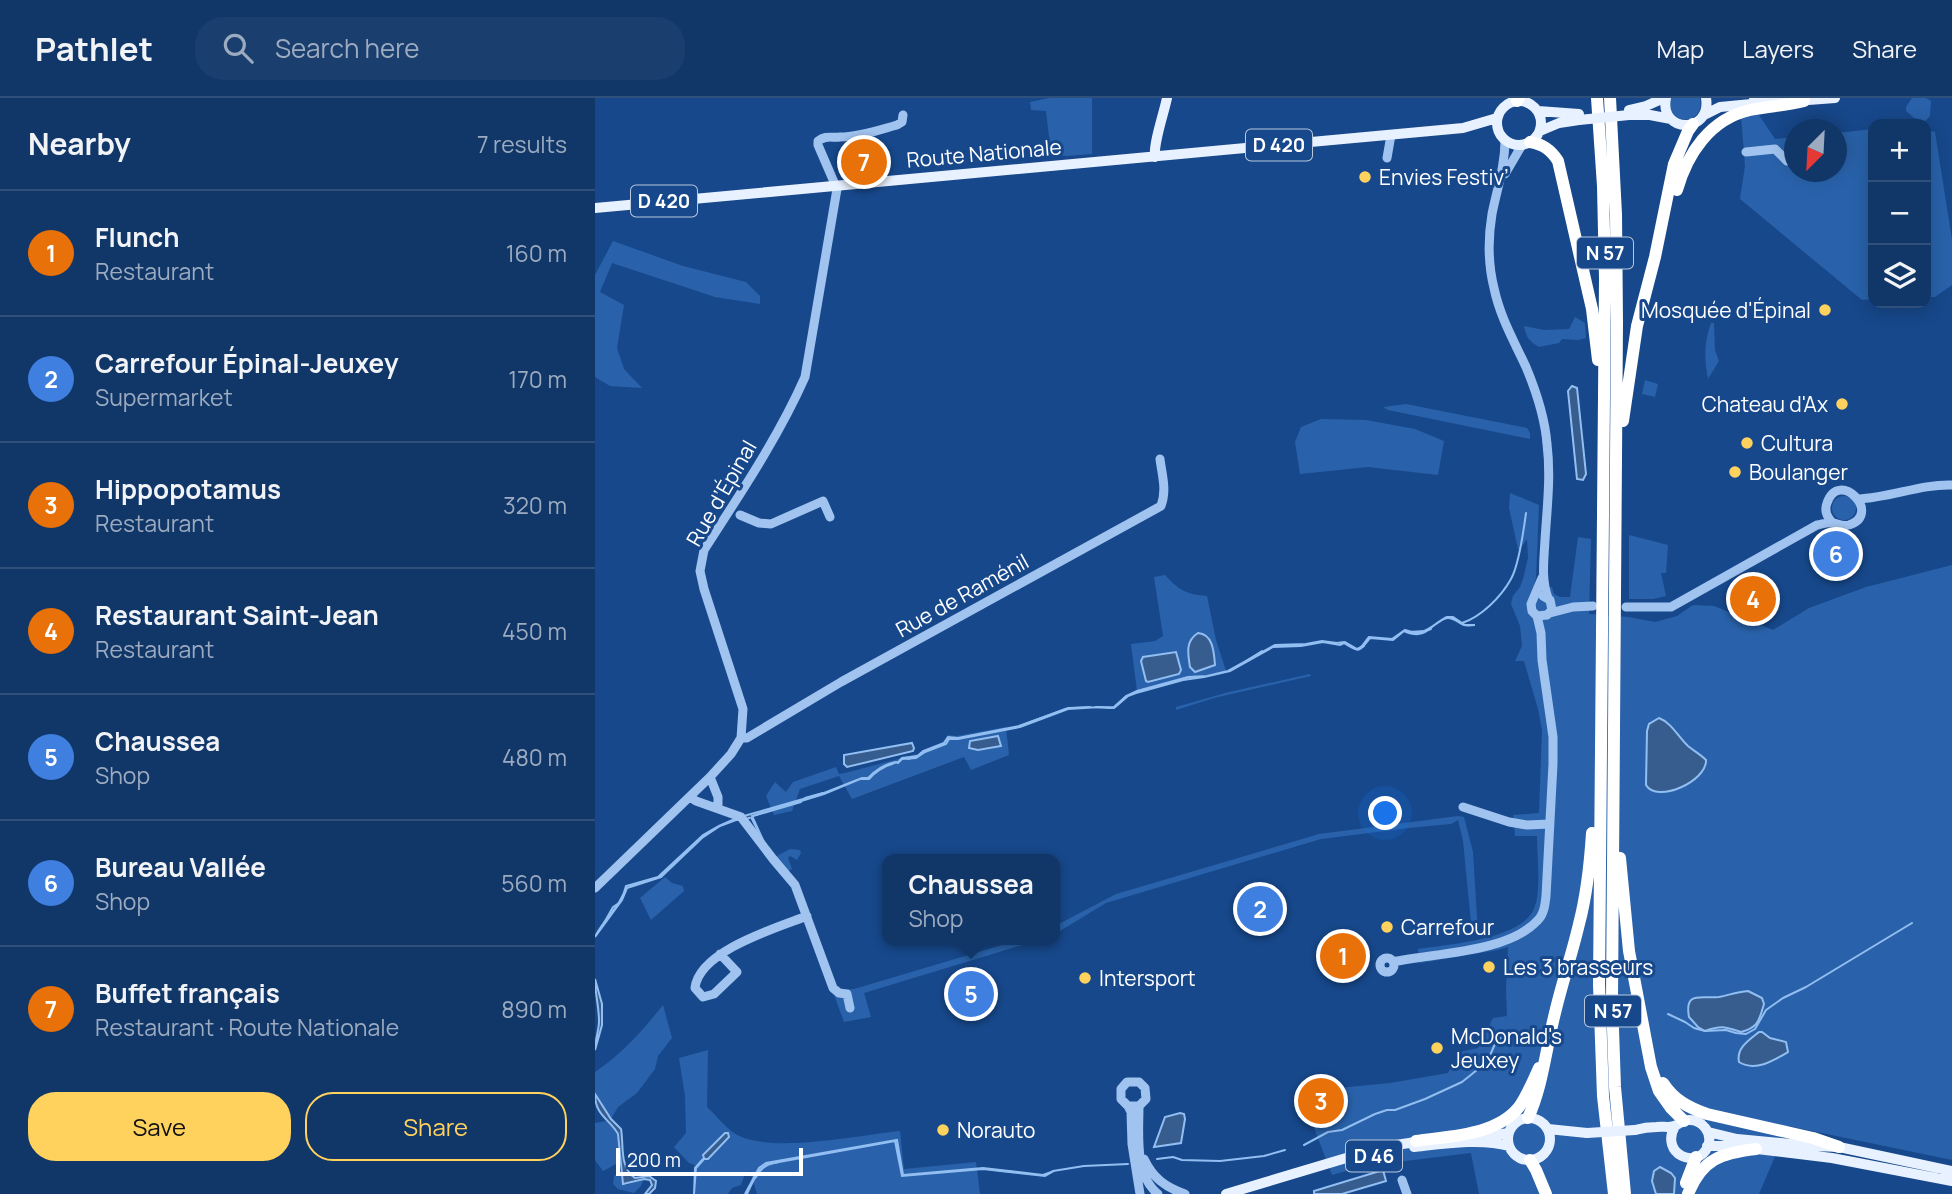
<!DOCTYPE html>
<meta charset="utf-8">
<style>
:root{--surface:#113668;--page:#1a3e6e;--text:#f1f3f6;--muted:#9cabc0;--line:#30507c;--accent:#ffd25e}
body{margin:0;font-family:Manrope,sans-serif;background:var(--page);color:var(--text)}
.controls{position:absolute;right:21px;top:21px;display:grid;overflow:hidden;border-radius:14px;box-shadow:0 4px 18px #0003}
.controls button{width:63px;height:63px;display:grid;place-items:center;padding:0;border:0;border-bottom:2px solid var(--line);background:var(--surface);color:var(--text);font:35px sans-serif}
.compass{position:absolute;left:1189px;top:21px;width:63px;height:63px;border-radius:50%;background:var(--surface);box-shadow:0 4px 18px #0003;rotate:204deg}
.scale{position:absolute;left:21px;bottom:18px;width:187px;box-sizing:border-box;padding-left:7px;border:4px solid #fff;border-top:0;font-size:19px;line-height:24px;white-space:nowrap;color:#fff;-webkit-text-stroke:5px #17488b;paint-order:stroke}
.you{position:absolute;left:791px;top:716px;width:24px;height:24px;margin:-18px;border:5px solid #fff;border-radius:50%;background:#1a73e8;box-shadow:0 0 0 10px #1a73e833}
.badge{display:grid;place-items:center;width:46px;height:46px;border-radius:50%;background:var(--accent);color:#fff;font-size:23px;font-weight:700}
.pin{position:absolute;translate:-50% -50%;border:4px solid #fff;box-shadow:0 2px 7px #0006}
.popup{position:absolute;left:287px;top:756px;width:178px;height:91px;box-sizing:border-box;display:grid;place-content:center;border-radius:14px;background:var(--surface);filter:drop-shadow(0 2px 5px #0005);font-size:23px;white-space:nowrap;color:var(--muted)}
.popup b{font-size:26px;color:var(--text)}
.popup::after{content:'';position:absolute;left:50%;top:100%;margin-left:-14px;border:14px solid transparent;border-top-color:var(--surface)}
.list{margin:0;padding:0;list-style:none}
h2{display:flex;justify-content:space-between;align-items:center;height:91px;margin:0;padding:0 28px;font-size:30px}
h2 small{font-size:23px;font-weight:400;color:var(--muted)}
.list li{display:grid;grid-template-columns:46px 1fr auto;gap:21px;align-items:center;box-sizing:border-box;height:126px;padding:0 28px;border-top:2px solid var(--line)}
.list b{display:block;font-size:26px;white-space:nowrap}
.list p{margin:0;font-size:23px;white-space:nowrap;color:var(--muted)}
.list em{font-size:23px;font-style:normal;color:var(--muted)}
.actions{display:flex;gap:14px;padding:21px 28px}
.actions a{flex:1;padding:16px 0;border:2px solid var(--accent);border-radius:28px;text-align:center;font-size:24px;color:var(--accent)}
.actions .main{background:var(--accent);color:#111}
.icon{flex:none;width:38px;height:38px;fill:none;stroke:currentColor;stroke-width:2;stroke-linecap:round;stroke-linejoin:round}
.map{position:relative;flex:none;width:1357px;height:1096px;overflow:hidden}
header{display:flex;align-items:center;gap:42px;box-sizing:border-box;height:98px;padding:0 35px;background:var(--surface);border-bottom:2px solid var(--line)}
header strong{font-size:33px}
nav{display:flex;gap:38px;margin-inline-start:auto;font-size:24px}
.search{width:490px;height:63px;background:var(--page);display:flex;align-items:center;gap:18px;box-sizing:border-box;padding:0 24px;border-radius:28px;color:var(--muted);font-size:26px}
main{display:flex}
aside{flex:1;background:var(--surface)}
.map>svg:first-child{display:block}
.green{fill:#2962aa}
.water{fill:#375c8e;stroke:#92bef1;stroke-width:2}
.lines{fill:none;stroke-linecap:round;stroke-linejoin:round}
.stream{stroke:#92bef1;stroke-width:2}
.minor{stroke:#a0c3ef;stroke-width:9}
.major{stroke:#e8f1ff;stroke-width:10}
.highway{stroke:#fff;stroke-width:12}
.major-bridge{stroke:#e8f1ff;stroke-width:10}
.poi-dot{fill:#ffd25e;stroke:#17488b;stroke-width:2.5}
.labels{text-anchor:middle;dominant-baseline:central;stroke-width:6;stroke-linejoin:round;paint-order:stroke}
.shield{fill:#17488b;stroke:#b9c8dc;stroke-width:2}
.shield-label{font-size:19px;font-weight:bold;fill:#fff}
.street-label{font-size:21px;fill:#fff;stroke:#17488b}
.poi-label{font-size:21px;fill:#fff;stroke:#17488b;text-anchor:start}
</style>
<header>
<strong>Pathlet</strong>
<div class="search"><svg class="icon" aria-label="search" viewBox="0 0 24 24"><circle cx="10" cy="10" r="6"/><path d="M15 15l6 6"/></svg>Search here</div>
<nav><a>Map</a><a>Layers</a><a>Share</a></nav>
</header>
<main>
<aside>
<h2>Nearby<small>7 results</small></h2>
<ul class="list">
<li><span class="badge" style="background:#e8710a">1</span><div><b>Flunch</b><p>Restaurant</p></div><em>160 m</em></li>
<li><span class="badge" style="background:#3f7fe0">2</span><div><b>Carrefour Épinal-Jeuxey</b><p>Supermarket</p></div><em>170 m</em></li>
<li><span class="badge" style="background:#e8710a">3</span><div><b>Hippopotamus</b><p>Restaurant</p></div><em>320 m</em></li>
<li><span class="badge" style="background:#e8710a">4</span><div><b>Restaurant Saint-Jean</b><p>Restaurant</p></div><em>450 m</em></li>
<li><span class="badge" style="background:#3f7fe0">5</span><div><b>Chaussea</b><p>Shop</p></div><em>480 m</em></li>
<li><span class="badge" style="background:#3f7fe0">6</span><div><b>Bureau Vallée</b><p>Shop</p></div><em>560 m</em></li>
<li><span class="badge" style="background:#e8710a">7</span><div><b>Buffet français</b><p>Restaurant · Route Nationale</p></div><em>890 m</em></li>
</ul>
<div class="actions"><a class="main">Save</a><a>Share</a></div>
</aside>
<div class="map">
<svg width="1357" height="1096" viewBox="0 0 1357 1096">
<rect width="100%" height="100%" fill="#17488b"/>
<path class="green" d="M454 0H497V56L472 58 456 56 451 13 436 12 435 4Z
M1076 0H1105C1108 14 1100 24 1085 21 1076 16 1074 9 1076 0Z
M1317 0H1331L1336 3 1335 18 1330 23 1319 20 1311 13V9Z
M1162 14 1180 41 1199 39V74H1241L1242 35 1278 31V201L1267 202 1145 101 1150 68 1146 18Z
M1331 32 1340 34 1357 142V187L1340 199H1331Z
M18 143 88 168 151 184 165 198V206L120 199 17 165 5 194 29 207 22 250 29 271 47 290 15 288 0 279V177Z
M980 219 990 225 991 240 983 242 967 241 964 245 944 249C934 243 931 239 929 228L949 232 974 231Z
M1116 225H1119L1120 252 1124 263 1113 281C1109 260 1109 245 1116 225Z
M1050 282 1063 286 1060 299 1047 296Z
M811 306 932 330 935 335V341L793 312 788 309Z
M726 321 771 322 820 331 849 343 843 377 773 369 705 376 700 344 706 329Z
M915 395 944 407 941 480 938 492 957 489 959 496 965 499H975L983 439 996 441 994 516 1034 519 1060 524 1082 518 1098 507 1119 508 1178 532 1214 510 1271 489 1357 467V1062L1193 1028 1164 1096H884L876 1055 769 1068 737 1077 713 1014 743 1012V990L795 985 853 975 864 954 883 950 898 920 912 918 911 891 913 849 903 852 825 865 823 851C852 846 930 842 940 808 946 791 942 757 942 738H920L918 717 944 715 947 632 943 611 929 563H920L927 548 925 528 916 506 918 498 925 489 928 481 933 460 932 441 925 451H923L914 410Z
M1237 410a12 12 0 1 1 24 0a12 12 0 1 1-24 0Z
M1034 437 1073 447 1071 475H1066L1071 498 1058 501H1034Z
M570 477C585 493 591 496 612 498L621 542 631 573C601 579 572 586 542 593L536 546 560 543 568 538 559 479Z
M715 576 716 578 619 600 581 612V609L634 594Z
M411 629 414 657 376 672 369 659 257 701 244 678 205 691 197 713 179 717 171 698 180 684 191 694 198 684 241 669 244 676 250 675 337 652 348 644 353 637 361 638Z
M863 718 869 719 878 754 883 835H877L868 743 863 722 856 726 814 730 726 741 511 805 460 836V828L521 796 724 736Z
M195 751 205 752 206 755 202 762 195 758 193 760 197 771 192 774 199 781 206 793 236 882C243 892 248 892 259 891L424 842H444L269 895 276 919 249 924 199 787 191 773 180 759Z
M70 779 77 785 88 788 89 793 56 822 45 800Z
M68 907 77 940 63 958 60 971 42 995 23 1009 16 1021 0 996V974C26 957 48 932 68 907Z
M113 952 112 1009C121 1017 129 1028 139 1035 172 1057 265 1037 305 1033L309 1071 381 1064 385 1096H162L155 1073 150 1076 146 1087 137 1090 133 1096H99L102 1068 94 1065 79 1049 91 1035 90 998 84 960Z
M11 1023C26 1035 25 1045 25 1064L8 1073 0 1062V1025Z
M26 1073 27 1080 31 1087 49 1081 46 1088 39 1095 23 1091 18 1086 19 1078Z"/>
<path class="water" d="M977 288 982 290 991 376 988 382 982 381 973 293Z
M852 519H858L870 527H880C877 527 872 528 869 527 863 525 859 519 852 520 836 523 834 544 809 533L798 542 775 540C764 553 766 556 749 545L745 547 728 544 706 548 678 549 635 573 609 579 588 582 541 595 533 598 519 610 505 609 473 611 425 629 363 641H354L351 646 330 654 321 660 307 661C299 669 307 662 297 666 289 668 279 675 274 681H265L229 696 157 718 174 755 156 719 150 722H141L125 728 107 740 66 779 32 790 27 802 0 839C8 821 27 808 31 788L63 779 108 737 124 728 142 720 229 695 267 680H273C279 674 288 667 297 665 307 662 299 668 307 660L323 658 328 653 349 645 353 639 363 640 425 628 473 610 519 609 531 598 542 593 593 579 612 578 633 573 680 547 711 546 727 543 742 545 749 544C766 556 763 552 774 539L797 541 810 532C830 540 836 527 852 519Z
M603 535C618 536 619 554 620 567L600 574 595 569C593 556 590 543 603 535Z
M581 554 586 572 584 576 553 584 551 583 546 563 548 559Z
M1064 620C1077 625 1083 639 1093 648 1099 653 1105 656 1111 662 1112 683 1062 706 1051 687L1052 633 1054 626Z
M403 638 406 648 383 652 374 650 375 643Z
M317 645 319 650 318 653 252 669 249 666V657Z
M0 881 7 906V927L0 952C0 941 4 933 4 923 4 909 0 895 0 881Z
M1153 893 1167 900 1169 906C1164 922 1164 929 1146 934 1130 929 1127 927 1110 933L1103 929 1094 919C1089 892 1107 901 1124 899 1134 897 1142 894 1153 893Z
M1164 934H1167L1175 940 1191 944 1193 954C1178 963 1160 974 1144 964 1141 950 1154 942 1164 934Z
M0 996 16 1021 26 1031C29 1048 24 1069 40 1080L54 1078 61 1083 60 1090 54 1096H50L57 1087 55 1082 49 1081 28 1086 23 1036C15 1021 0 1018 0 996Z
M585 1015 589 1016 590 1021 586 1045 559 1049 570 1019Z
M130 1035H133L134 1039 113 1061H109L101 1070 99 1096 100 1070 109 1060 108 1057Z
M302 1042 308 1077 388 1070 448 1077 459 1073 450 1078 388 1071 307 1078 300 1043 173 1066 165 1072 150 1096 164 1070 171 1065Z
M1065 1069 1076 1075 1080 1080 1079 1096H1061L1057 1083 1059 1073Z
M788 1072 791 1083 747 1096H719V1093Z"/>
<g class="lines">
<path class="stream" d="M867 525C886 519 906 499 916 481 923 469 929 430 931 415
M814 534 830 533 836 531
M750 544 762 551 769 548
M651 563 667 553
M636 572 646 566
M521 608 530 600
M501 609 516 610
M477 610 495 609
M424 628 471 611
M313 661 323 658 326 655
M210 700 228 695
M158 718 206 704
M9 825 18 809 24 805
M1073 916 1090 924 1099 930 1110 933 1131 932 1141 935 1151 936 1160 931 1171 912 1188 900 1211 889 1317 825
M709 1047 733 1034 747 1032 780 1016 792 1012H800L830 1001 867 984 892 964 900 946 907 939 923 934
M562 1061 578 1059 587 1062 625 1063 669 1058 690 1052
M376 1071H395
M400 1072 419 1074
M458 1073 489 1068 533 1066
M161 1079C167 1068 173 1066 184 1064
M152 1096 158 1083"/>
<path class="minor" d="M910 42C910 68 902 91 897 116 893 140 893 166 899 190 905 219 919 243 931 269 941 293 950 320 952 346 956 378 952 410 950 442 949 462 946 481 953 500
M1151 54 1180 51 1192 63
M792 60 796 37
M910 76 927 47
M1263 401C1295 400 1325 386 1357 387
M145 417 164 425 176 426 228 403 235 419
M1031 509H1076L1222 427C1227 426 1234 424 1238 425 1244 426 1247 429 1254 427 1288 416 1244 370 1232 405 1229 413 1232 419 1237 424
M955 515 978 509 998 508
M942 518 937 513 936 506 947 480
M942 518 952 517 957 512 955 502 948 498
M146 640H152L246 584 566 408C572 392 567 377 565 361
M115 679 123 699V710
M95 699 101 703 146 719 178 761 200 787 238 890 244 895 252 896 255 910
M868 709 914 724 932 727 955 726
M0 790 115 679 136 656 146 640 148 611 109 491 105 473 109 452C145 396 183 340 210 279L242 91 223 47V43C231 37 236 40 245 39 264 39 284 32 302 27L307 24 308 17
M125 856 142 874 119 896 108 899 100 890C104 853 181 830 212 818
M785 867a7 7 0 1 1 14 0a7 7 0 1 1-14 0Z
M798 864C839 855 912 855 942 823 949 817 950 807 951 798L958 666V639L947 562 946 535 942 518
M533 1008 536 1014 537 1046 545 1096
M544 1008H533L526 1001V991L532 984H544L550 990 551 1001 544 1008C544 1035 539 1077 563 1096
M549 1061C558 1080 570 1089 590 1096
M807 1082 812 1096"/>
<path class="major" d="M1071 0C1064 36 1117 36 1111 0
M1159 0H1188
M902 25a22 22 0 1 1 44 0a22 22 0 1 1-44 0Z
M1200 3 1240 0
M1034 12 1051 8 1069 0
M943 13 984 16
M1034 17H1055L1076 21
M1109 17 1125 9 1167 5
M945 33 964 25 984 22
M560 59C558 46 569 15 572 0
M0 110 868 30 902 20
M913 1041a21 21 0 1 1 42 0a21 21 0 1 1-42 0Z
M953 1031 992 1035
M1040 1032C1047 1030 1055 1029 1062 1029 1067 1028 1074 1030 1079 1028 1084 1027 1087 1022 1093 1022 1107 1021 1118 1035 1113 1048 1103 1073 1064 1056 1080 1028
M1113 1034 1142 1041 1219 1048 1244 1049 1357 1073
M871 1041 914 1035
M1112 1048H1136L1237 1060 1357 1083
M819 1049C847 1046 886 1040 914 1048
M631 1096 788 1049 827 1043"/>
<path class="highway" d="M1002 0 1008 88 1010 180 1004 887 1008 998 1019 1096
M1015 0 1021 116 1022 224 1017 902 1020 989 1030 1096
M922 3 924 0
M935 44C948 46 956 52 963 63L997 211 1003 262
M1082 92C1092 56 1115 21 1155 12 1173 8 1191 8 1209 3
M1028 323 1042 228 1060 159 1079 66 1093 33 1098 26
M1025 760 1034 853 1056 969 1064 993 1076 1010 1089 1023
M1068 985C1079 1002 1094 1010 1112 1016L1218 1040 1244 1049
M933 1020C948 987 951 950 960 915 967 885 977 856 984 826 992 796 995 766 997 735
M821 1043C853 1038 901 1038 924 1009 932 998 938 983 944 970
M935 1062 941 1072 951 1096
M1091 1085 1101 1059
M1093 1096C1107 1061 1126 1055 1161 1051"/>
<path class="major-bridge" d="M984 22 1034 17
M992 1035 1040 1032"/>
</g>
<g class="poi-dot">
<circle cx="770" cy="79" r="7"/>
<circle cx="1230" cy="212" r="7"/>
<circle cx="1247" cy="306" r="7"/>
<circle cx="1152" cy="345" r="7"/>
<circle cx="1140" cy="374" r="7"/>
<circle cx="792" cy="829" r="7"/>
<circle cx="894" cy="869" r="7"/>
<circle cx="490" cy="880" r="7"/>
<circle cx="842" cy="950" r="7"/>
<circle cx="348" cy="1032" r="7"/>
</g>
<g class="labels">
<g class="shield">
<rect x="651" y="31.5" width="66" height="31" rx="5"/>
<rect x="36" y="87.5" width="66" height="31" rx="5"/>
<rect x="982" y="139.5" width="56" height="31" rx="5"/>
<rect x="990" y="897.5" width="56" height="31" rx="5"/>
<rect x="751" y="1042.5" width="56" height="31" rx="5"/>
</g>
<g class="shield-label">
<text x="684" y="47">D 420</text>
<text x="69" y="103">D 420</text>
<text x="1010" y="155">N 57</text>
<text x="1018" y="913">N 57</text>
<text x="779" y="1058">D 46</text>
</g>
<g class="street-label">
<text transform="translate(389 55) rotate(-5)">Route Nationale</text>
<text transform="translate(126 395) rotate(-60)">Rue d’Épinal</text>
<text transform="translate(367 497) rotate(-29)">Rue de Raménil</text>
</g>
<g class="poi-label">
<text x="784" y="79">Envies Festiv’</text>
<text x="1216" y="212" text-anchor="end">Mosquée d'Épinal</text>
<text x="1233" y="306" text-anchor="end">Chateau d'Ax</text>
<text x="1166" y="345">Cultura</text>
<text x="1154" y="374">Boulanger</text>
<text x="806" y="829">Carrefour</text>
<text x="908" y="869">Les 3 brasseurs</text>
<text x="504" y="880">Intersport</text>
<text x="856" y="938">McDonald's<tspan x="856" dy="24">Jeuxey</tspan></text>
<text x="362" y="1032">Norauto</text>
</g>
</g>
</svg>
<div class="controls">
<button>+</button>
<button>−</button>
<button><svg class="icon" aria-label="layers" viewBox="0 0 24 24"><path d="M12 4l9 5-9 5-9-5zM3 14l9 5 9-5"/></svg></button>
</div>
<svg class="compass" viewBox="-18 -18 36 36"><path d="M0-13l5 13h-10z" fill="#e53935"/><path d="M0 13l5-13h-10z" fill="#9cabc0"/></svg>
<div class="scale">200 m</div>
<div class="you"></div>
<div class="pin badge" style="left:748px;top:858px;background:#e8710a">1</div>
<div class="pin badge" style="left:665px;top:811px;background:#3f7fe0">2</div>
<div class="pin badge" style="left:726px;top:1003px;background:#e8710a">3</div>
<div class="pin badge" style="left:1158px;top:501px;background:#e8710a">4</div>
<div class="pin badge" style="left:376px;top:896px;background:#3f7fe0">5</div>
<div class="popup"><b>Chaussea</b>Shop</div>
<div class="pin badge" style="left:1241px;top:456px;background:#3f7fe0">6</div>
<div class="pin badge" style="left:269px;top:64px;background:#e8710a">7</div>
</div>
</main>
